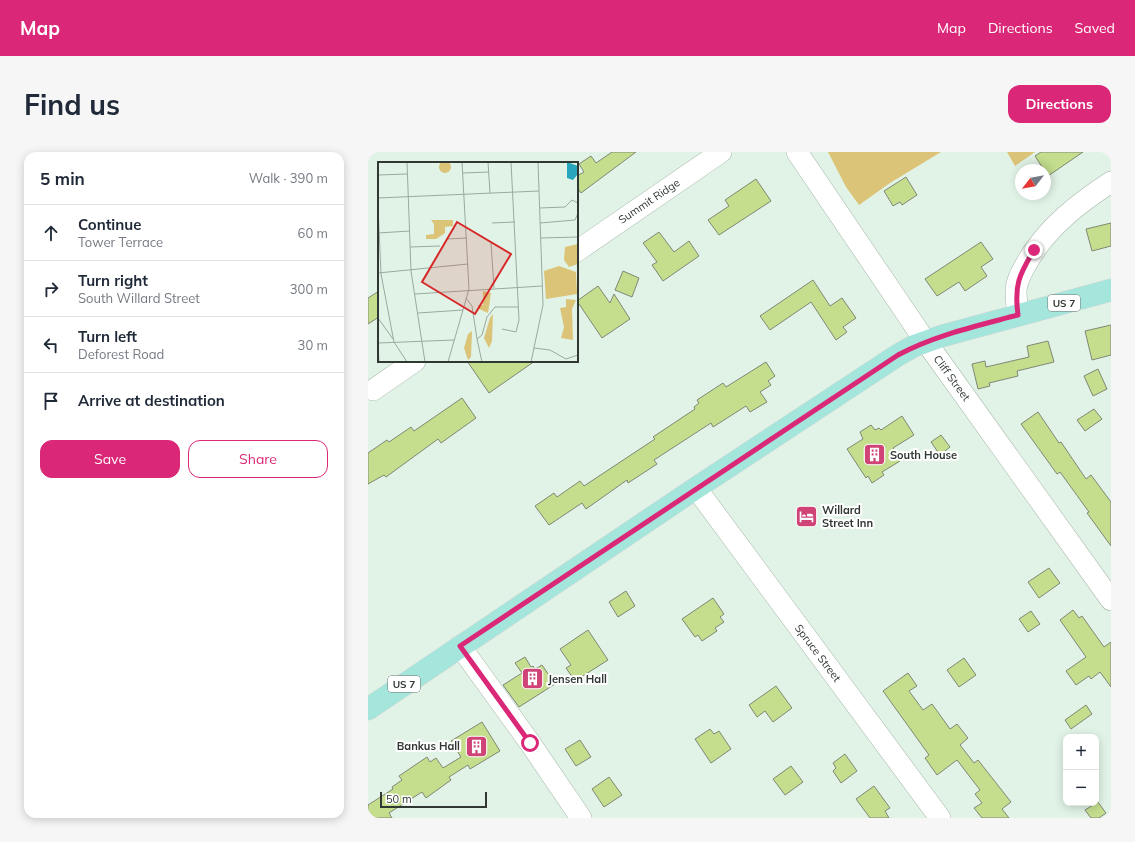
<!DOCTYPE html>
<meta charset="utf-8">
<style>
:root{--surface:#fff;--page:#f6f6f7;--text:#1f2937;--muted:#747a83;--line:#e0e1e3;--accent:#db2777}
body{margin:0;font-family:Mulish,sans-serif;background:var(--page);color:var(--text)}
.controls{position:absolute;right:12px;bottom:12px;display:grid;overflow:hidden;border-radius:8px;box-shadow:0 2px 10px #0003}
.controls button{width:36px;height:36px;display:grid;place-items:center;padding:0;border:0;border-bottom:1px solid var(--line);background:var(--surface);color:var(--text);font:20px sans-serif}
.compass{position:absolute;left:647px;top:12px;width:36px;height:36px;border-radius:50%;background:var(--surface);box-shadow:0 2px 10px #0003;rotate:239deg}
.scale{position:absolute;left:12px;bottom:10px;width:107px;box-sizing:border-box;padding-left:4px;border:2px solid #313833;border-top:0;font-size:11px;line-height:14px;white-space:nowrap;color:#313833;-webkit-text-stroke:3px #fff;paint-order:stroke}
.stop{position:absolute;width:12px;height:12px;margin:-9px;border:3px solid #db2777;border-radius:50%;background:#fff}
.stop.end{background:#db2777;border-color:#fff;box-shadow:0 1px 4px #0008}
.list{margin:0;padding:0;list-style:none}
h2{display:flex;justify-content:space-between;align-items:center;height:52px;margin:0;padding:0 16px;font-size:17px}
h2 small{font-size:13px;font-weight:400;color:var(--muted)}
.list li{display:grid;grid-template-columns:26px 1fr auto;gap:12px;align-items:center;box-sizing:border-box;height:56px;padding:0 16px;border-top:1px solid var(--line)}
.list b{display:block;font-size:15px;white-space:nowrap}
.list p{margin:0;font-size:13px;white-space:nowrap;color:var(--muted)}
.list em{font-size:13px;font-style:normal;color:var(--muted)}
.actions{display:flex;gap:8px;padding:12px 16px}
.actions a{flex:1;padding:9px 0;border:1px solid var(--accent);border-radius:12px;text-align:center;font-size:14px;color:var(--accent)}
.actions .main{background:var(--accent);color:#fff}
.icon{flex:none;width:22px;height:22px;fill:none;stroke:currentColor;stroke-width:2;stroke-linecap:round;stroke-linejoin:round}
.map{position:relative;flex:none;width:743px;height:666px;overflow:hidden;border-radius:12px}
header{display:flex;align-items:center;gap:24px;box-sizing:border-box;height:56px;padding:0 20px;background:var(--accent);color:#fff}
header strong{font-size:19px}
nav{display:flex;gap:22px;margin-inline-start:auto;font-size:14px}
.intro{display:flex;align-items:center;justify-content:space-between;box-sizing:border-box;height:96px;padding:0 24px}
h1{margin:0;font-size:28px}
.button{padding:10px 18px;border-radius:12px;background:var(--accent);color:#fff;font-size:14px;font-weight:700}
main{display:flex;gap:24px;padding:0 24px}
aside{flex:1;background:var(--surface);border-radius:12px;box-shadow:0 2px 10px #0003}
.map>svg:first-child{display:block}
.green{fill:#dbc477}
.building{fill:#c4de8e;stroke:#818776}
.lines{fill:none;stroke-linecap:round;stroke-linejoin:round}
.minor-casing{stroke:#a6b7aa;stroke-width:22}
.major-casing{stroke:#d6d7d6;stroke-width:23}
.minor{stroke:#fff;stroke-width:21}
.major{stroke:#a4e5dc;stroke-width:22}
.route{stroke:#db2777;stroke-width:5}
.labels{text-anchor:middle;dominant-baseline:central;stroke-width:4;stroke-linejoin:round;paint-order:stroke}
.shield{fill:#fff;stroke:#6f7470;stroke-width:1}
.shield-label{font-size:10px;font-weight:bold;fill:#313833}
.street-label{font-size:11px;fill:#313833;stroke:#fff}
.poi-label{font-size:11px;font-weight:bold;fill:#313833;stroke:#fff;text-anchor:start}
.inset-road{fill:none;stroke:#9ba89e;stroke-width:1}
.view{fill:#d62828;fill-opacity:0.15;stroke:#d62828;stroke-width:2}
.inset-edge{fill:none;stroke:#313833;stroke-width:2}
</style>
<header>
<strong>Map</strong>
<nav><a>Map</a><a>Directions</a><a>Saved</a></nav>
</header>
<div class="intro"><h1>Find us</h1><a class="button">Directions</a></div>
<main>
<aside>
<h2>5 min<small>Walk · 390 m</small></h2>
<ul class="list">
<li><svg class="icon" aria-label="ahead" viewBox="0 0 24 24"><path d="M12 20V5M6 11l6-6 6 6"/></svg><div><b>Continue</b><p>Tower Terrace</p></div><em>60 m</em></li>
<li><svg class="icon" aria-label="right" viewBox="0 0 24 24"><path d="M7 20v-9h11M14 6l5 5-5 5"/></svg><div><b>Turn right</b><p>South Willard Street</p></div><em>300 m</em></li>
<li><svg class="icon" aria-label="left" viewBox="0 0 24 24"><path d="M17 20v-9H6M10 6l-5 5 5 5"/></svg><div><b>Turn left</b><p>Deforest Road</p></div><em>30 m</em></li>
<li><svg class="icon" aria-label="arrive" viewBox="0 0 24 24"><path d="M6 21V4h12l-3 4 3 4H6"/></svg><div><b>Arrive at destination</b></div></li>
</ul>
<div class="actions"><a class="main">Save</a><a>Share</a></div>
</aside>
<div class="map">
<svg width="743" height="666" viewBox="0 0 743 666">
<rect width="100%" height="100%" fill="#e1f3e6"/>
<path class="green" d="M460 0H573L522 31 491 53 478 35Z
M639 0H667L647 14Z"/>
<path class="building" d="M244 0H268L213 41 209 35V24L216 20 211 12 223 4 228 11Z
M673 0H715L680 24 677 18H676L667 4Z
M538 25 549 43 534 53 532 50 525 54 516 39Z
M388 27 403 49 351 83 340 68 361 54 357 48Z
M743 71V94L724 99 718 77Z
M291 80 306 100 321 89 331 104 295 129 284 113 289 110 275 91Z
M613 90 625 107 613 115 619 124 597 139 591 130 569 144 557 127Z
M255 119 271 126 264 145 247 138Z
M445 128 462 154 474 146 488 166 475 175 479 180 468 188 443 150 402 178 392 164Z
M230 134 242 151 246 142 262 167 234 186 209 149Z
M11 139V165L0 172V146Z
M743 173V203L724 208 717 179Z
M680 189 686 210 649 219 650 224 621 231 622 234 610 237 604 212 617 209 618 215 661 205 659 194Z
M99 209H167L121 241Z
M398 210 407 224 400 229 403 233 392 240 399 250 382 260 378 254 345 275 343 271 286 308 289 312 260 331 259 328 218 357 214 351 181 373 167 354 186 341 189 345 212 329 216 334 287 287 285 285 327 257 326 255 331 251 329 248 355 231 358 235Z
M730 217 739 237 725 244 716 224Z
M94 246 108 266 73 291 70 287 18 325 16 323 0 332V301L19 288 21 290 43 275 46 279Z
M726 257 734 267 717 279 709 268Z
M670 260 691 291 693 290 718 327 723 323 743 350V394L719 361 721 360 692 320 689 322 653 272Z
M534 264 546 283 525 296 532 309 514 320 516 323 504 331 500 324 498 326 479 297 495 287 492 280 503 273 507 278 511 276 513 278Z
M573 283 582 295 572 303 563 290Z
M681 416 692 431 671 446 660 430Z
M258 439 267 454 250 465 241 450Z
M345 446 356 462 352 465 356 470 347 476 349 479 334 489 330 483 327 485 314 467Z
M705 458 711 466 714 464 736 495 743 490V535L732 520 723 527 721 524 708 533 698 519 718 505 692 468Z
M663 459 672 472 660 480 651 467Z
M220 478 240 508 207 529 198 516 203 513 192 497Z
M157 505 163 515 165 514 167 517 174 513 187 532 151 555 135 533 154 521 147 511Z
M596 506 608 523 591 535 579 518Z
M540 521 549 534 541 539 555 558 564 552 582 577 589 572 600 586 592 593 606 611 610 608 643 650 634 657 641 666H614L606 656 614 651 607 642 612 638 589 608 569 623 557 606 561 603 515 539Z
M408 534 424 556 405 570 397 559 389 565 381 553Z
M718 553 724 562 703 577 697 568Z
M114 570 132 599 102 617 100 613 81 625 83 628 58 646 54 640 21 661 24 666H0V653L25 637 24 635 34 628 31 624 59 605 62 610 68 606 75 616 93 605 83 589Z
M342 577 346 582 351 579 363 597 343 611 327 587Z
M212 588 223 605 208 614 197 597Z
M477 602 489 619 473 631 465 619 468 616 465 611Z
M423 614 435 630 417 643 405 627Z
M241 625 254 643 236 655 224 637Z
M506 634 522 656 517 659 521 666H502L488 647Z
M729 649 738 661 731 666H723L717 658 728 651Z"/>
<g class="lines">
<defs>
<path id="minor" d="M429 0 551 180 743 448
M209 99 353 0
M650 163C649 155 648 147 648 138 649 127 655 117 661 107 681 74 711 51 743 30
M5 238 47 209
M328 336 572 666
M92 494 162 591 213 666"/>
<path id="major" d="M0 557 328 336 530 203 546 194 574 184 743 138"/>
</defs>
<use href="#minor" class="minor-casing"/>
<use href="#major" class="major-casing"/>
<use href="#minor" class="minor"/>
<use href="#major" class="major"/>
</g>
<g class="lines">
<path class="route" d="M162 591 92 494 530 203C567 183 609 174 650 163 646 133 651 123 666 98"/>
</g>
<defs>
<symbol id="building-square" viewBox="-11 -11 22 22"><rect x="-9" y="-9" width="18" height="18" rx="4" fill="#cf4376" stroke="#fff"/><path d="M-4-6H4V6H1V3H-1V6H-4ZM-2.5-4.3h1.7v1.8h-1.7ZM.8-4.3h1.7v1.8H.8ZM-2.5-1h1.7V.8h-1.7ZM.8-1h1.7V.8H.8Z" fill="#fff"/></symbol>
<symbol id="hotel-square" viewBox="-11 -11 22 22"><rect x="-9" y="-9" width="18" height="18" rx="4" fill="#cf4376" stroke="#fff"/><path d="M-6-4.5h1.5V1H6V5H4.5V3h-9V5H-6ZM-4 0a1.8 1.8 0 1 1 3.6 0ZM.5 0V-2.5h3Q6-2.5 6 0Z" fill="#fff"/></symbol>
</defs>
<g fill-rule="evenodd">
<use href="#building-square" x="494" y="290" width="25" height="25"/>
<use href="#hotel-square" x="426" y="352" width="25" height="25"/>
<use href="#building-square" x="152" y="514" width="25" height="25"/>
<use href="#building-square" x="96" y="582" width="25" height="25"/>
</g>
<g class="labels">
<g class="shield">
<rect x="680" y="143" width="32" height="16" rx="3"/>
<rect x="20" y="524" width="32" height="16" rx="3"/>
</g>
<g class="shield-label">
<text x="696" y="151">US 7</text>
<text x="36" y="532">US 7</text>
</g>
<g class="street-label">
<text transform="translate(281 49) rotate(-34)">Summit Ridge</text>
<text transform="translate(584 226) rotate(54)">Cliff Street</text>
<text transform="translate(450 501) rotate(53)">Spruce Street</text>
</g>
<g class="poi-label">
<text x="522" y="303">South House</text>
<text x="454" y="358">Willard<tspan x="454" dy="13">Street Inn</tspan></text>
<text x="180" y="527">Jensen Hall</text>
<text x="92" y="594" text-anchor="end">Bankus Hall</text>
</g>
</g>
<g transform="translate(10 10)">
<rect width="200" height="200" fill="#e1f3e6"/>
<path d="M61 5a6 6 0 1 1 12 0a6 6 0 1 1-12 0ZM53 58H75V64L67 65V71L58 77H48V73L56 72V62ZM200 82V102L191 105 186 98 187 85ZM181 104 198 110 199 132 168 137 166 109ZM105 129 113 131 110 151 101 147 100 143H105ZM188 137 198 138 194 147 195 178 183 176 186 165 182 146 188 145ZM115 152 114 179 111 186 106 176 112 156ZM94 169 93 195 90 198 86 186 90 172Z" fill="#dbc477"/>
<path d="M189 0 200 4V12L195 18 189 16Z" fill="#29a5bd"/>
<path class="inset-road" d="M29 0 33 109 47 200M110 0 112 31M85 11 111 10M0 13 29 12M0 36 161 29M0 44 3 112 16 180 29 200M162 46 187 45 194 38 200 41M114 61 137 60M162 61 197 58 200 51M0 71 32 69M163 76 200 75M69 77 89 76M113 81 116 126M32 85 62 84M0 111 90 102M37 132 164 124M88 136 94 144 99 177 104 173 109 155 117 145H141M40 151 85 148M0 156 15 177M124 167 138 170 141 158 133 0M99 177 104 200M0 181 76 178M0 181 1 200M156 186 172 188 188 197 200 193M70 200 91 127 84 0M153 200 165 143 160 0"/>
<path class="view" d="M79 60 133 92 97 152 44 120Z"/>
<rect width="200" height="200" class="inset-edge"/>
</g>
</svg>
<div class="controls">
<button>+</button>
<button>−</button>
</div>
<svg class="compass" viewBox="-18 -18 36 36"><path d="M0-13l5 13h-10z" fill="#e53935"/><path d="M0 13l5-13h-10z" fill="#747a83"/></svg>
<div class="scale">50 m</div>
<div class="stop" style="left:162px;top:591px"></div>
<div class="stop end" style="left:666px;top:98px"></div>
</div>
</main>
